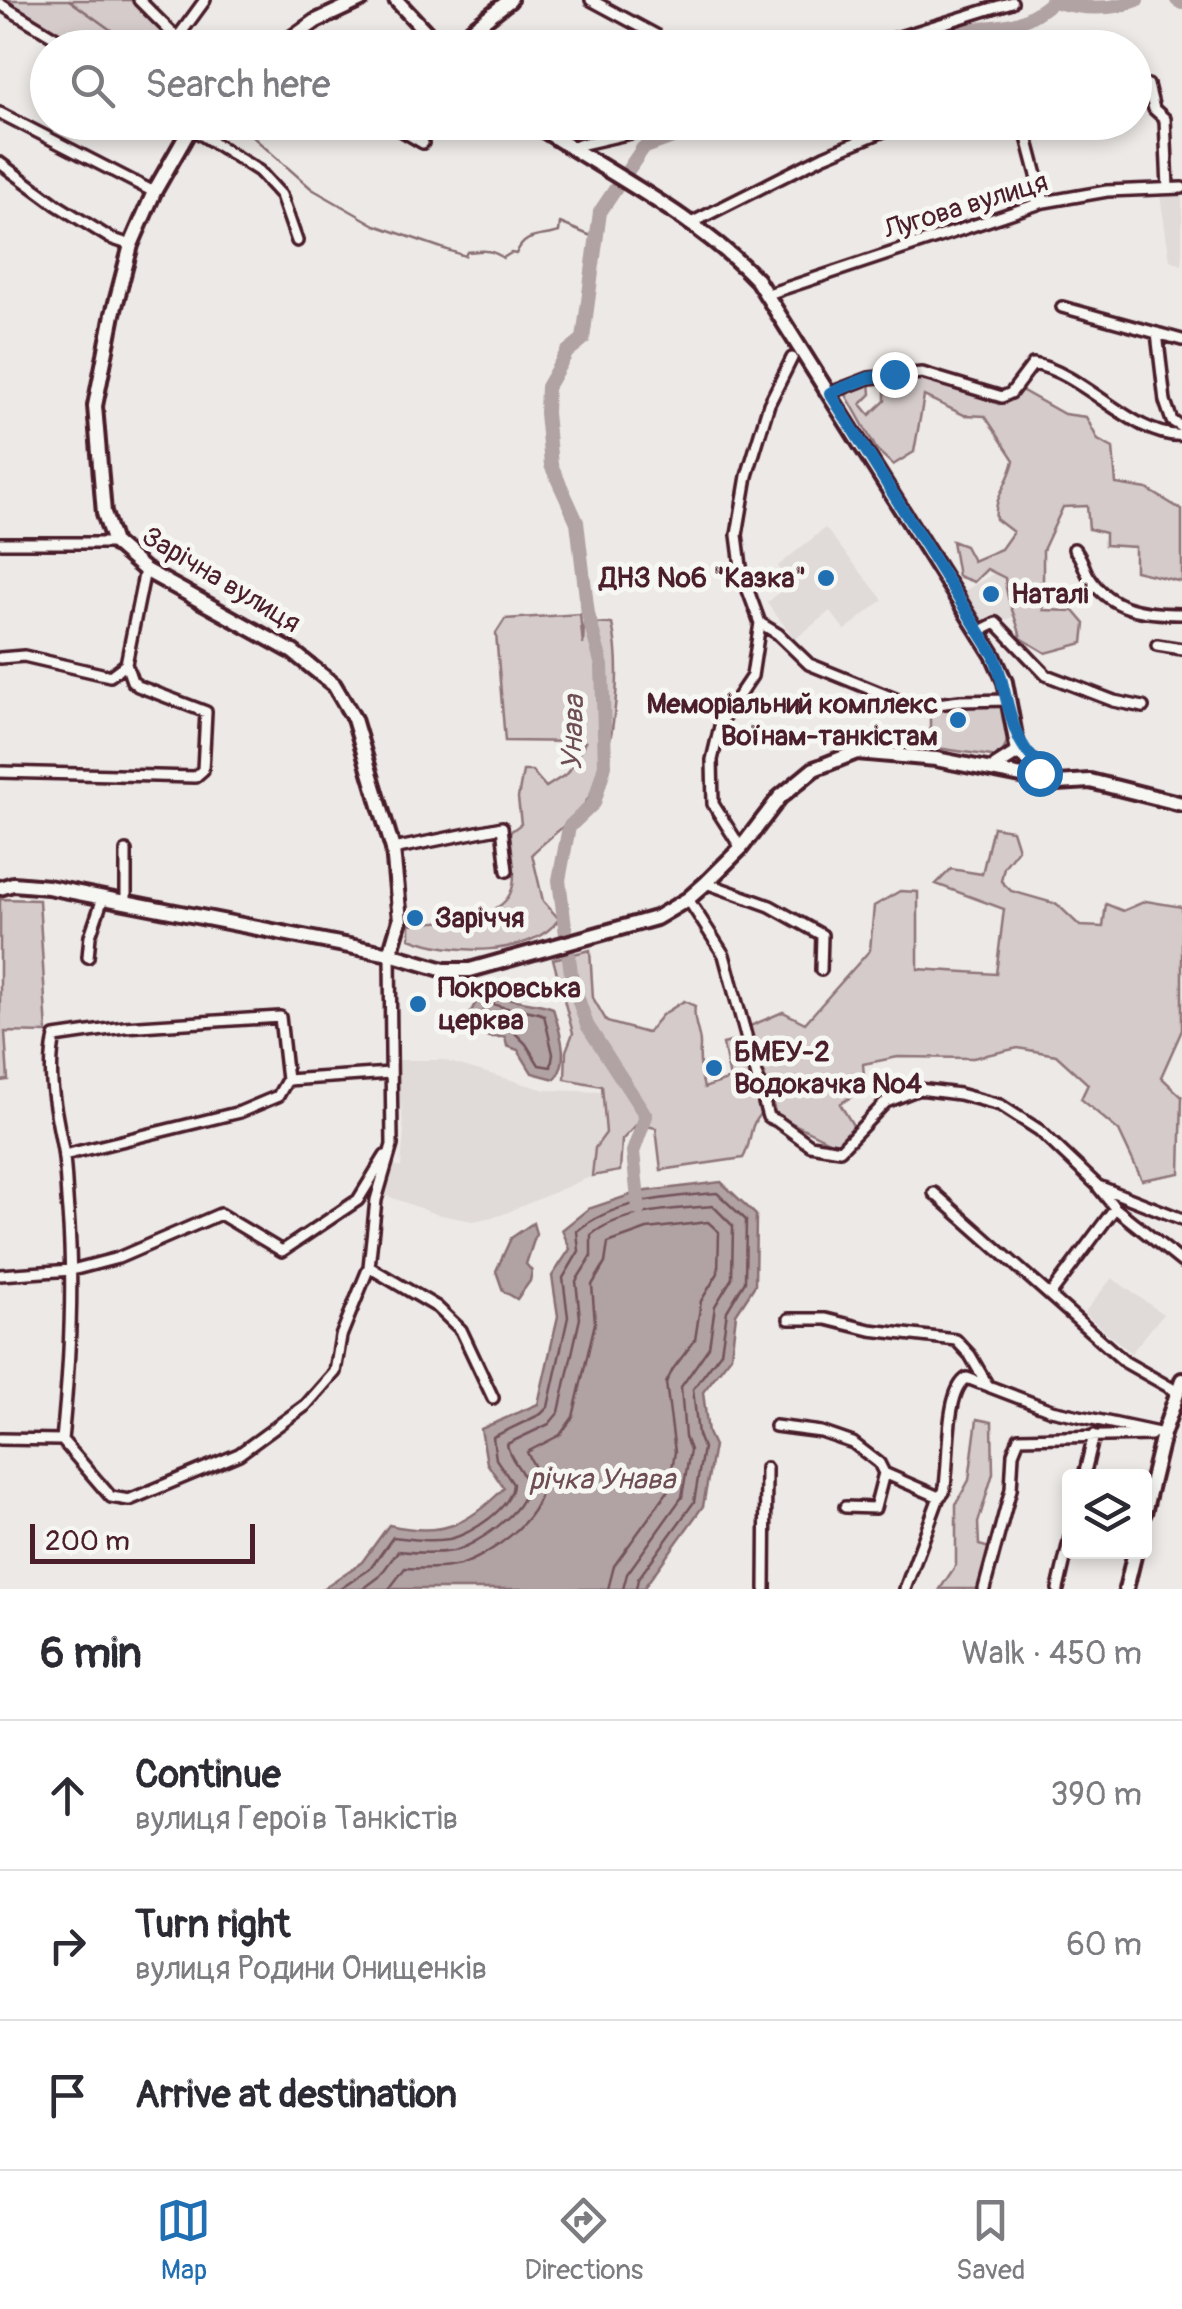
<!DOCTYPE html>
<meta charset="utf-8">
<style>
:root{--surface:#fff;--page:#f2f2f3;--text:#2b2b33;--muted:#7c7c81;--line:#e1e1e2;--accent:#1f6fb2}
body{margin:0;font-family:Pangolin,sans-serif;background:var(--page);color:var(--text)}
.controls{position:absolute;right:30px;bottom:30px;display:grid;overflow:hidden;border-radius:10px;box-shadow:0 5px 15px #0003}
.controls button{width:90px;height:90px;display:grid;place-items:center;padding:0;border:0;border-bottom:2px solid var(--line);background:var(--surface);color:var(--text);font:50px sans-serif}
.scale{position:absolute;left:30px;bottom:25px;width:225px;box-sizing:border-box;padding-left:10px;border:5px solid #4a1f2b;border-top:0;font-size:28px;line-height:35px;white-space:nowrap;color:#4a1f2b;-webkit-text-stroke:8px #f6f6f2;paint-order:stroke}
.stop{position:absolute;width:30px;height:30px;margin:-22px;border:8px solid #1f6fb2;border-radius:50%;background:#fff}
.stop.end{background:#1f6fb2;border-color:#fff;box-shadow:0 2px 10px #0008}
.list{margin:0;padding:0;list-style:none}
h2{display:flex;justify-content:space-between;align-items:center;height:130px;margin:0;padding:0 40px;font-size:42px}
h2 small{font-size:32px;font-weight:400;color:var(--muted)}
.list li{display:grid;grid-template-columns:65px 1fr auto;gap:30px;align-items:center;box-sizing:border-box;height:150px;padding:0 40px;border-top:2px solid var(--line)}
.list b{display:block;font-size:38px;white-space:nowrap}
.list p{margin:0;font-size:32px;white-space:nowrap;color:var(--muted)}
.list em{font-size:32px;font-style:normal;color:var(--muted)}
.icon{flex:none;width:55px;height:55px;fill:none;stroke:currentColor;stroke-width:2;stroke-linecap:round;stroke-linejoin:round}
.map{position:relative;flex:none;width:1182px;height:1589px;overflow:hidden}
.search{position:absolute;background:var(--surface);box-shadow:0 5px 15px #0003;left:30px;right:30px;top:30px;height:110px;display:flex;align-items:center;gap:25px;box-sizing:border-box;padding:0 35px;border-radius:55px;color:var(--muted);font-size:38px}
.sheet{height:580px;background:var(--surface)}
nav{display:flex;justify-content:space-around;align-items:center;box-sizing:border-box;height:140px;border-top:2px solid var(--line);background:var(--surface);font-size:28px;color:var(--muted)}
nav a{display:grid;justify-items:center;gap:5px}
nav .on{color:var(--accent)}
.map>svg:first-child{display:block}
.built{fill:#e0dad8}
.green{fill:#d4cbca;stroke:#8f757a;stroke-width:2.5}
.water{fill:#b1a2a3;stroke:#886e73;stroke-width:2.5}
.lines{fill:none;stroke-linecap:round;stroke-linejoin:round}
.shore{stroke:#73535b;stroke-width:2.5}
.stream{stroke:#886e73;stroke-width:2.5}
.river{stroke:#b1a2a3;stroke-width:14}
.street-casing{stroke:#4a1f2b;stroke-width:16}
.secondary-casing{stroke:#4a1f2b;stroke-width:20}
.street{stroke:#f6f6f2;stroke-width:9}
.secondary{stroke:#f6f6f2;stroke-width:12}
.route{stroke:#1f6fb2;stroke-width:12}
.poi-dot{fill:#1f6fb2;stroke:#f6f6f2;stroke-width:4}
.labels{text-anchor:middle;dominant-baseline:central;stroke-width:10;stroke-linejoin:round;paint-order:stroke}
.street-label{font-size:28px;fill:#4a1f2b;stroke:#f6f6f2}
.poi-label{font-size:28px;font-weight:bold;fill:#4a1f2b;stroke:#f6f6f2;text-anchor:start}
.water-label{font-size:30px;font-style:italic;fill:#6e4d55;stroke:#f6f6f2}
</style>
<div class="map">
<svg width="1182" height="1589" viewBox="0 0 1182 1589">
<rect width="100%" height="100%" fill="#ece9e6"/>
<filter id="ink" filterUnits="userSpaceOnUse"><feTurbulence type="fractalNoise" baseFrequency=".01" numOctaves="2"/><feDisplacementMap in="SourceGraphic" scale="20" xChannelSelector="R" yChannelSelector="G"/><feConvolveMatrix kernelMatrix="1 2 1 2 8 2 1 2 1" color-interpolation-filters="sRGB"/></filter>
<g filter="url(#ink)">
<path class="built" d="M1182 194V265L1170 260 1160 195Z
M825 528 883 600 845 630 830 611 795 639 767 603 790 584 778 566Z
M1003 568 1023 611 983 632 961 593Z
M396 1060H442L545 1090 601 1092 606 1133 595 1148 592 1176 501 1215 473 1221 436 1214 385 1195 392 1164 401 1168 402 1154 404 1132Z
M1112 1278 1163 1314 1131 1353 1084 1313Z"/>
<path class="green" d="M0 0H138L184 47H73Z
M915 376 945 383 999 404 1021 390 1064 414 1086 417 1098 440 1113 448 1116 484 1147 489 1182 510V582L1135 571V547L1105 545V533L1089 529 1087 506 1063 507 1043 550V610L1074 611 1085 624 1083 643 1046 653 1021 638C1016 616 1006 601 1005 578L987 569 974 582 958 576 952 541 965 546 973 561 1001 549 1013 532 996 519C993 497 1010 482 1014 460L985 416 964 415 924 396 914 452 893 465 877 450 844 391 870 382 871 394 861 404 870 415 885 401V380Z
M580 614 583 645 584 623 612 624C623 671 615 758 588 799 575 820 549 837 532 854L543 901 559 919C532 957 451 955 410 938V924C438 921 502 923 512 889 517 874 511 849 510 832L521 824 518 798 523 771H532L546 787 568 773 585 742 505 741 496 633 505 619Z
M1001 703C1005 723 1014 742 998 757L930 747V713L946 705Z
M993 827 1012 830 1018 849 1004 867 1001 881 1011 891 1057 904 1080 926 1103 927 1106 904 1123 911 1146 901 1182 907V1030L1161 1077 1182 1097 1180 1173 1142 1180 1119 1131 1081 1099 1088 1084 1056 1055 1018 1048 973 1058 898 1057 863 1064 865 1088 840 1104 854 1127 839 1146 776 1115 750 1026 783 1012 805 1023 870 950 874 906 900 891 918 892V969L996 974 1004 909 936 884 951 869 982 874Z
M0 899 39 900 47 1033 5 1032 8 1080 0 1081Z
M590 950 593 998 607 1022 647 1033 662 1015 684 1001 695 1006C692 1023 701 1033 700 1047 699 1062 700 1073 704 1088L730 1079 723 1044 742 1039 760 1114C748 1127 752 1144 743 1158L661 1170 656 1128 637 1124 622 1140 620 1171 592 1176 595 1148 606 1133 602 1086 565 1079 566 1051 573 1033 553 959Z
M977 1419 992 1422 993 1473 978 1523 979 1545 990 1548 978 1589H940L956 1565V1504L969 1480Z"/>
<path class="water" d="M493 992C510 1003 533 1000 553 1008 559 1030 571 1060 555 1079L532 1073 518 1050 507 1046 505 1037H489L476 1032 470 1013 480 995Z
M721 1182 756 1215 755 1285 736 1314 731 1356 703 1392 708 1433 714 1446 703 1506 643 1589H322L362 1562 389 1525C441 1537 467 1526 504 1488L487 1463 481 1429 538 1404 558 1316 552 1276 570 1249 562 1230 588 1209 639 1192Z
M533 1223 536 1234 526 1264 532 1271 530 1281 517 1299 503 1291 496 1271 511 1238Z"/>
<g class="lines">
<path class="shore" d="M491 1003C508 1012 527 1007 544 1015L553 1054 551 1067 539 1065 526 1044 511 1029 484 1024 482 1013Z
M340 1589 370 1569 393 1537C412 1539 429 1542 449 1539 470 1535 512 1508 513 1484L496 1459 493 1437 541 1414 548 1407 568 1317 563 1278 579 1251 577 1231C615 1200 669 1197 717 1193L746 1220 745 1281 727 1311 721 1352 693 1389 698 1435 703 1448 694 1502 638 1579 636 1589
M363 1589 379 1577 398 1551C416 1553 435 1554 453 1551 474 1547 527 1511 526 1486 525 1470 509 1461 507 1444L549 1424 559 1412 580 1318 576 1281 591 1257V1235C621 1210 676 1209 713 1206L733 1226 732 1278 715 1306 709 1347 681 1387 685 1437 690 1450 682 1497 627 1574 623 1589
M389 1589 405 1568C422 1569 443 1569 460 1565 488 1557 541 1519 541 1488 541 1474 532 1464 527 1452L560 1435 573 1417 595 1323 592 1285 605 1263 608 1243 647 1229 708 1222 719 1232 718 1273 701 1301 695 1340 673 1369 666 1383 675 1452 668 1491 614 1566 608 1589"/>
<path class="stream" d="M69 0 136 48
M236 122 312 189 375 225 465 256 467 252C481 251 491 248 503 258L511 253 516 254C525 232 541 238 559 232L560 223 596 238"/>
<path class="river" d="M1177 0 1182 3
M907 48C923 42 938 35 954 32 998 23 1014 34 1053 1 1081 9 1110 11 1137 0
M639 1209 633 1152 646 1116 587 1025 572 981 559 880 569 827 594 803 605 765 602 666 588 614 577 522 551 465 546 413 547 387 567 352 583 339 600 212 643 148 714 122"/>
<defs>
<path id="street" d="M139 0 187 48
M591 0 656 35
M0 4 73 48
M178 37 205 0
M864 48 1012 2
M1134 86 1148 85 1154 109 1165 119 1168 188
M0 113 154 192
M181 122 259 171 281 195 297 241
M387 122 423 143
M1023 122 1044 202
M570 147 679 122
M0 163 57 205 110 238 131 245
M689 224 824 156 905 122
M768 294 1044 202 1107 191 1182 188
M1062 307 1182 340
M1157 333 1165 401 1172 421 1182 427
M830 393 869 378 922 373 1002 397 1011 393 1033 364C1083 372 1135 439 1182 435
M0 543H114
M1074 549C1082 557 1083 567 1089 577 1111 611 1146 614 1182 614
M760 623 778 634 809 664 915 707 960 701 1009 700
M980 631 996 623 1046 675 1114 701 1143 707
M1157 645 1182 649
M0 658 24 656 110 676 126 664 132 681 138 686 206 712 203 770 195 777 0 772
M126 664 145 570
M741 848 713 804 712 760 721 722 752 676 760 623 742 574 737 535 747 476 769 404 792 358
M393 849 502 827 507 871
M126 851V903
M706 883 770 906 822 935 821 970
M688 899 724 955 768 1117 777 1121 810 1145 840 1150 886 1102 919 1089 959 1094 1000 1105 1039 1130 1098 1186 1182 1219
M88 957 90 936 103 898
M64 1155 240 1112 278 1096 287 1080 390 1073
M1099 1188 1115 1208 1182 1262
M934 1193 1125 1362 1178 1392
M369 1267 437 1307 461 1330 493 1398
M0 1275 72 1270 118 1258 220 1214 282 1251 358 1200 385 1156
M1050 1295 1115 1208
M789 1319H826L870 1330 956 1340 970 1355 988 1386 1051 1410 1163 1434
M775 1426 821 1432 853 1443 879 1463 884 1473 939 1497
M0 1439 62 1440 111 1497 129 1500 239 1454 306 1405 335 1372 341 1336 369 1267 376 1200 392 1145 390 954
M62 1440C70 1363 74 1288 68 1211 66 1191 66 1170 63 1150 56 1111 46 1076 55 1037L124 1027 280 1017 287 1080
M1084 1476 1094 1435
M845 1507 875 1508 884 1473
M765 1589 766 1468
M905 1589 939 1497 944 1492C950 1466 944 1391 967 1378L988 1386
M984 1589 1011 1489 1013 1453 1019 1438 1151 1435
M1058 1589 1070 1537"/>
<path id="secondary" d="M396 0 441 48
M278 48 316 21 361 0
M448 48 510 0
M194 122 154 192 131 245 113 314 95 406 104 513 114 543 145 570 293 652 334 685 354 719 393 849 400 920 390 954
M531 122C606 172 695 215 757 280L993 655 1005 682 1018 752 1055 781
M996 766 1018 752
M0 888 13 884 48 887 390 954 444 970H470L656 918 688 899 706 883 741 848 780 797 814 769 857 752 936 759 1057 783 1090 781 1182 804
M1144 1513 1163 1434 1182 1380
M1126 1589 1135 1552"/>
</defs>
<use href="#street" class="street-casing"/>
<use href="#secondary" class="secondary-casing"/>
<use href="#street" class="street"/>
<use href="#secondary" class="secondary"/>
</g>
</g>
<g class="lines" filter="url(#ink)">
<path class="route" d="M894 374 868 378 830 393 994 655C1008 691 1008 740 1039 764V773"/>
</g>
<g class="poi-dot">
<circle cx="826" cy="578" r="10"/>
<circle cx="991" cy="594" r="10"/>
<circle cx="958" cy="720" r="10"/>
<circle cx="415" cy="918" r="10"/>
<circle cx="418" cy="1004" r="10"/>
<circle cx="714" cy="1068" r="10"/>
</g>
<g class="labels">
<g class="street-label">
<text transform="translate(966 206) rotate(-17)">Лугова вулиця</text>
<text transform="translate(221 580) rotate(31)">Зарічна вулиця</text>
</g>
<g class="poi-label">
<text x="806" y="578" text-anchor="end">ДНЗ №6 "Казка"</text>
<text x="1011" y="594">Наталі</text>
<text x="938" y="704" text-anchor="end">Меморіальний комплекс<tspan x="938" dy="32">Воїнам-танкістам</tspan></text>
<text x="435" y="918">Заріччя</text>
<text x="438" y="988">Покровська<tspan x="438" dy="32">церква</tspan></text>
<text x="734" y="1052">БМЕУ-2<tspan x="734" dy="32">Водокачка №4</tspan></text>
</g>
<g class="water-label">
<text transform="translate(573 733) rotate(-88)">Унава</text>
<text x="602" y="1479">річка Унава</text>
</g>
</g>
</svg>
<div class="controls">
<button><svg class="icon" aria-label="layers" viewBox="0 0 24 24"><path d="M12 4l9 5-9 5-9-5zM3 14l9 5 9-5"/></svg></button>
</div>
<div class="scale">200 m</div>
<div class="stop" style="left:1039px;top:773px"></div>
<div class="stop end" style="left:894px;top:374px"></div>
<div class="search"><svg class="icon" aria-label="search" viewBox="0 0 24 24"><circle cx="10" cy="10" r="6"/><path d="M15 15l6 6"/></svg>Search here</div>
</div>
<section class="sheet">
<h2>6 min<small>Walk · 450 m</small></h2>
<ul class="list">
<li><svg class="icon" aria-label="ahead" viewBox="0 0 24 24"><path d="M12 20V5M6 11l6-6 6 6"/></svg><div><b>Continue</b><p>вулиця Героїв Танкістів</p></div><em>390 m</em></li>
<li><svg class="icon" aria-label="right" viewBox="0 0 24 24"><path d="M7 20v-9h11M14 6l5 5-5 5"/></svg><div><b>Turn right</b><p>вулиця Родини Онищенків</p></div><em>60 m</em></li>
<li><svg class="icon" aria-label="arrive" viewBox="0 0 24 24"><path d="M6 21V4h12l-3 4 3 4H6"/></svg><div><b>Arrive at destination</b></div></li>
</ul>
</section>
<nav>
<a class="on"><svg class="icon" aria-label="map" viewBox="0 0 24 24"><path d="M3 6l6-2 6 2 6-2v14l-6 2-6-2-6 2zM9 4v14M15 6v14"/></svg>Map</a>
<a><svg class="icon" aria-label="directions" viewBox="0 0 24 24"><path d="M12 3l9 9-9 9-9-9zM9 14v-3h6M13 9l2 2-2 2"/></svg>Directions</a>
<a><svg class="icon" aria-label="saved" viewBox="0 0 24 24"><path d="M7 4h10v16l-5-4-5 4z"/></svg>Saved</a>
</nav>
